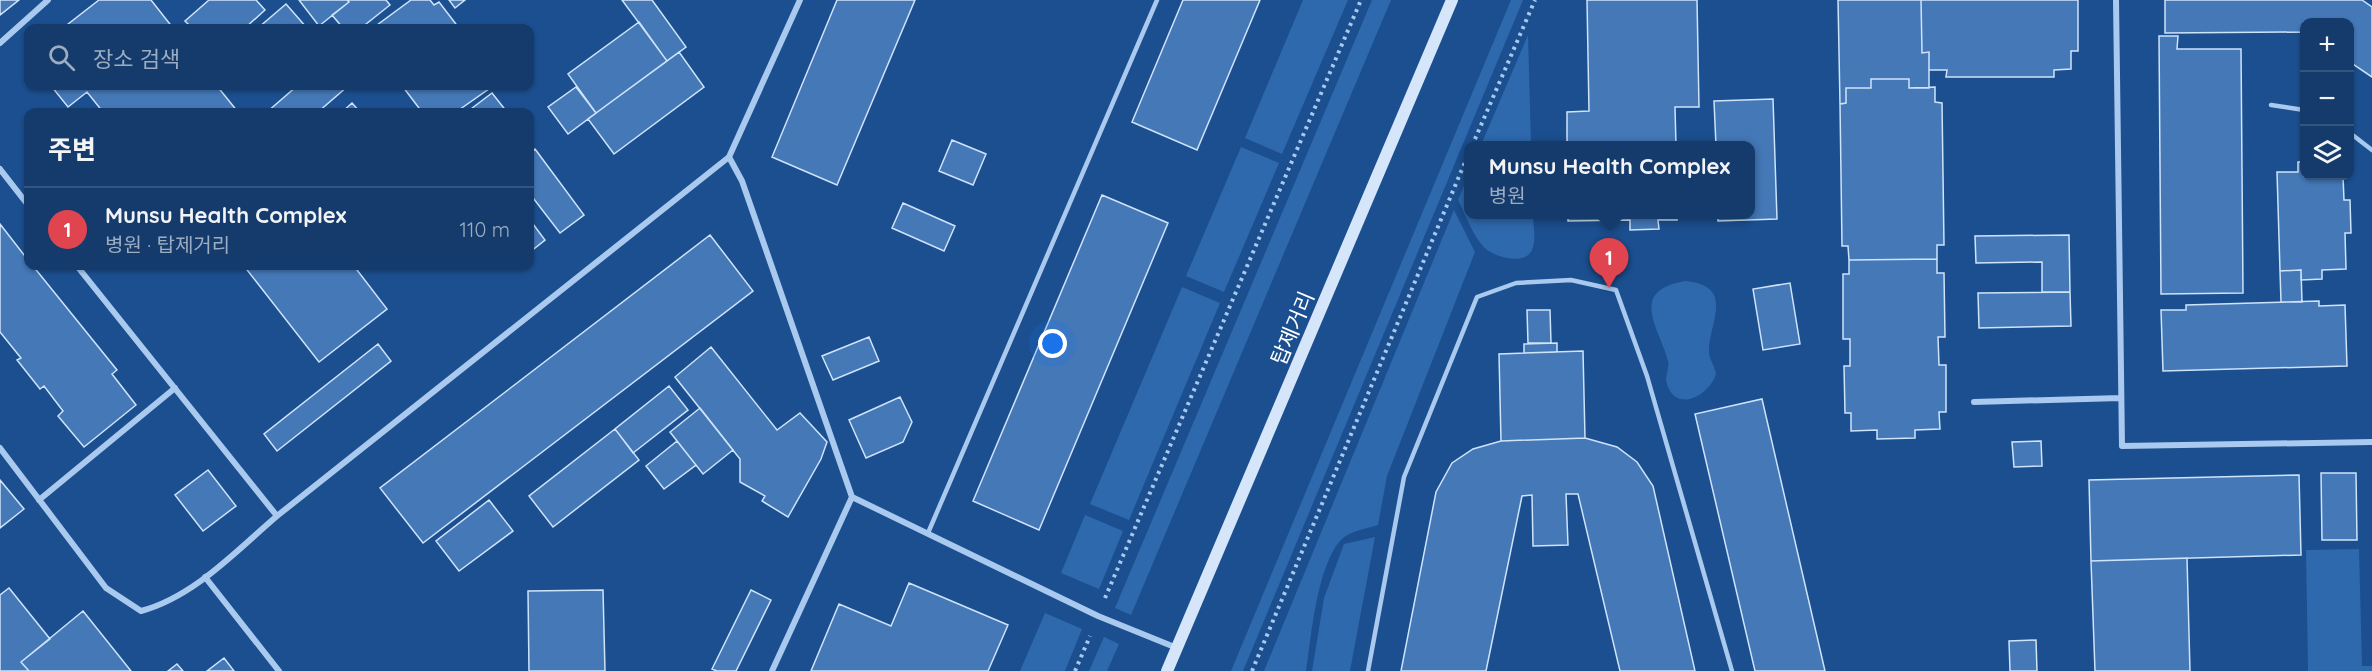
<!DOCTYPE html>
<html lang="ko">
<meta charset="utf-8">
<style>
:root{--surface:#143b6b;--page:#214673;--text:#f1f3f6;--muted:#9dadc1;--line:#33557e;--accent:#bca0f2}
body{margin:0;font-family:Quicksand,"Noto Sans KR",sans-serif;background:var(--page);color:var(--text)}
.controls{position:absolute;right:18px;top:18px;display:grid;overflow:hidden;border-radius:12px;box-shadow:0 2px 4px #0004}
.controls button{width:54px;height:54px;display:grid;place-items:center;padding:0;border:0;border-bottom:2px solid var(--line);background:var(--surface);color:var(--text);font:30px sans-serif}
.you{position:absolute;left:1053px;top:344px;width:21px;height:21px;margin:-15px;border:4px solid #fff;border-radius:50%;background:#1a73e8;box-shadow:0 0 0 9px #1a73e833}
.badge{display:grid;place-items:center;width:39px;height:39px;border-radius:50%;background:var(--accent);color:#fff;font-size:20px;font-weight:700}
.pin{position:absolute;translate:-50% -50px;filter:drop-shadow(0 2px 3px #0008)}
.pin::after{content:'';position:absolute;top:32px;width:21px;height:18px;background:inherit;clip-path:polygon(0 0,100% 0,50% 100%)}
.popup{position:absolute;left:1464px;top:141px;width:291px;height:78px;box-sizing:border-box;display:grid;place-content:center;border-radius:12px;background:var(--surface);filter:drop-shadow(0 2px 4px #0005);font-size:20px;white-space:nowrap;color:var(--muted)}
.popup b{font-size:22px;color:var(--text)}
.popup::after{content:'';position:absolute;left:50%;top:100%;margin-left:-12px;border:12px solid transparent;border-top-color:var(--surface)}
.list{margin:0;padding:0;list-style:none}
h2{display:flex;justify-content:space-between;align-items:center;height:78px;margin:0;padding:0 24px;font-size:26px}
h2 small{font-size:20px;font-weight:400;color:var(--muted)}
.list li{display:grid;grid-template-columns:39px 1fr auto;gap:18px;align-items:center;box-sizing:border-box;height:84px;padding:0 24px;border-top:2px solid var(--line)}
.list b{display:block;font-size:22px;white-space:nowrap}
.list p{margin:0;font-size:20px;white-space:nowrap;color:var(--muted)}
.list em{font-size:20px;font-style:normal;color:var(--muted)}
.icon{flex:none;width:33px;height:33px;fill:none;stroke:currentColor;stroke-width:2;stroke-linecap:round;stroke-linejoin:round}
.map{position:relative;flex:none;width:2372px;height:671px;overflow:hidden}
.search{position:absolute;background:var(--surface);box-shadow:0 2px 4px #0004;left:24px;top:24px;width:510px;height:66px;display:flex;align-items:center;gap:15px;box-sizing:border-box;padding:0 21px;border-radius:12px;color:var(--muted);font-size:22px}
.panel{position:absolute;background:var(--surface);box-shadow:0 2px 4px #0004;left:24px;top:108px;width:510px;height:162px;border-radius:12px}
.map>svg:first-child{display:block}
.green{fill:#2e69ad}
.building{fill:#4478b7;stroke:#cfe3fa;stroke-width:1.5}
.lines{fill:none;stroke-linecap:round;stroke-linejoin:round}
.path{stroke:#a9c9ee;stroke-width:4;stroke-dasharray:3 4.5;stroke-linecap:butt}
.lane{stroke:#a9c9ee;stroke-width:4.5}
.street{stroke:#a9c9ee;stroke-width:6}
.secondary{stroke:#d6e6fa;stroke-width:12}
.labels{text-anchor:middle;dominant-baseline:central;stroke-width:4.5;stroke-linejoin:round;paint-order:stroke}
.street-label{font-size:21px;fill:#fff;stroke:#1b4f8f}
</style>
<div class="map">
<svg width="2372" height="671" viewBox="0 0 2372 671">
<rect width="100%" height="100%" fill="#1b4f8f"/>
<path class="green" d="M1303 0H1348L1282 154 1245 138Z
M1372 0H1391L1131 615 1115 608Z
M1511 0H1523L1243 671H1231Z
M1528 35 1531 145H1481Z
M1241 147 1279 163 1224 292 1186 276Z
M1468 176V214L1533 215C1533 224 1536 238 1533 247 1528 268 1491 257 1482 245 1472 233 1465 214 1458 200Z
M1454 210 1475 252 1387 476 1378 525C1365 529 1349 531 1340 541 1317 567 1311 637 1306 671H1264Z
M1685 281C1737 286 1708 323 1709 352 1709 359 1715 366 1716 374 1710 395 1676 414 1667 384 1664 376 1670 369 1668 361 1660 329 1627 291 1685 281Z
M1182 287 1220 303 1129 520 1090 504Z
M1085 515 1123 531 1099 589 1061 573Z
M1375 537 1350 671H1312L1324 598 1344 544Z
M2359 549 2362 666H2372V671H2308L2306 550Z
M1045 613 1082 629 1065 671H1020Z
M1104 637 1119 644 1107 671H1089Z"/>
<path class="building" d="M0 0H19L0 15Z
M99 0H151L173 28H63Z
M209 0H256L265 10 245 28H192L185 21Z
M299 0H347L349 2 319 26Z
M347 0H386L390 5 361 28H343L332 15 349 2Z
M411 0H430L434 5 439 2 459 28H373Z
M449 0H465L455 8Z
M622 0H652L686 47 667 61Z
M837 0H915L837 185 772 157Z
M1183 0H1260L1197 150 1132 122Z
M1587 0H1697L1699 107H1675L1676 146H1567V112L1589 111Z
M1838 0H1921L1922 53 1929 52V88H1909V79H1871V88H1846V103L1840 104Z
M1921 0H2078V51H2071V69L2054 70V77H1946L1947 70H1929V52L1922 53Z
M2165 0H2362L2372 7V77L2350 62V22H2304V32L2165 33Z
M286 4 307 28H258Z
M639 22 667 61 596 113 568 74Z
M2159 36H2178L2177 49H2241L2243 293 2161 294Z
M679 52 704 87 614 154 588 119Z
M1871 79H1909V88L1935 87V102L1942 103 1944 245H1937V259L1849 260 1848 246H1842L1840 104 1846 103V88H1871Z
M54 86H217L238 112H103L87 92 68 107 52 87Z
M297 86H348L318 112H267Z
M405 86H493L456 112H422L403 87Z
M576 87 596 113 568 134 548 107Z
M492 93 507 112H467Z
M1773 99 1777 219 1718 221V214H1750V146H1716L1714 101Z
M352 103 360 112H342Z
M952 140 986 154 973 185 939 171Z
M535 149 584 215 560 233 530 194V153Z
M2298 162H2304V176H2343L2344 200H2350L2351 233H2345L2346 269 2322 270V279L2301 280V270L2280 271 2277 172H2298Z
M1102 195 1168 223 1039 530 973 501Z
M903 203 955 226 944 251 892 228Z
M1568 214H1677V220H1658L1659 229 1630 230V220L1568 221Z
M530 220 545 240 530 252Z
M0 224 28 260V266H33L117 370 112 374 136 405 84 447 58 416 63 411 44 386 40 389 17 360 21 358 0 332Z
M710 235 753 291 423 543 380 488Z
M2069 235 2070 292H2042V262L1976 263 1975 236Z
M1937 259V273H1944L1945 337H1938L1939 365H1946V412H1939L1940 429 1915 430V438L1877 439V430L1851 431V413H1845L1844 366H1850V339H1843V274H1849V260Z
M244 266H354L387 309 319 362Z
M2301 270 2302 302H2281L2280 271Z
M1790 283 1800 344 1763 350 1753 289Z
M2070 292 2071 326 1979 328 1978 293Z
M2319 301V306L2345 305 2347 366 2163 371 2161 310H2186V305Z
M1527 310H1550L1551 343H1528Z
M869 337 879 361 833 380 822 356Z
M1557 343V352L1524 353V344Z
M378 344 391 361 277 451 264 434Z
M711 347 777 430 800 413 827 442 821 459 788 517 762 501 765 496 740 482V459L675 377Z
M1583 351 1585 438 1501 441 1499 354Z
M669 386 688 410 633 453 615 429Z
M900 397 912 422 903 442 866 458 849 420Z
M1762 399 1825 671H1755L1695 414Z
M700 408 733 450 703 474 670 432Z
M615 429 639 460 553 527 529 496Z
M1585 438 1617 447 1637 462 1653 486 1695 671H1620L1578 494H1566L1568 545 1533 546 1532 495 1522 496 1486 671H1401L1436 492 1452 463 1473 449 1501 441Z
M677 441 696 465 664 489 646 466Z
M2041 441 2042 466 2014 467 2012 442Z
M208 470 236 506 203 531 175 495Z
M2321 473H2356L2357 540H2322Z
M2299 475 2301 555 2091 561 2089 480Z
M0 480 24 509 0 528Z
M489 500 513 531 459 571 436 541Z
M2187 558 2190 671H2095L2091 561Z
M909 583 1008 625 988 671H811L839 604 891 626Z
M9 588 50 639 21 662 29 671H0V595Z
M603 590 605 671H529L528 591Z
M751 590 771 600 736 671H717L712 669Z
M83 611 131 671H29L21 662Z
M2036 640 2037 671H2010L2009 641Z
M224 658 234 671H207Z
M177 664 183 671H168Z"/>
<g class="lines">
<path class="path" d="M1472 146 1535 0
M1105 598 1361 0
M1075 671 1090 636
M1252 671 1468 155"/>
<path class="lane" d="M2271 105 2304 110
M2350 133 2372 150
M928 533 1157 0
M1368 671 1404 477 1477 297 1516 283 1571 280 1616 290 1647 376 1732 671"/>
<path class="street" d="M2116 0 2122 446 2372 442
M0 43 48 0
M729 157 742 181 852 497 1098 616 1177 648
M0 169 28 205
M77 266 277 516 729 157 800 0
M1974 402 2121 398
M0 448 106 588 141 611C194 597 237 550 277 516
M39 500 175 388
M205 577 279 671
M772 671 852 497"/>
<path class="secondary" d="M1167 671 1452 0"/>
</g>
<g class="labels">
<g class="street-label">
<text transform="translate(1292 328) rotate(-67)">탑제거리</text>
</g>
</g>
</svg>
<div class="controls">
<button>+</button>
<button>−</button>
<button><svg class="icon" aria-label="layers" viewBox="0 0 24 24"><path d="M12 4l9 5-9 5-9-5zM3 14l9 5 9-5"/></svg></button>
</div>
<div class="you"></div>
<div class="pin badge" style="left:1609px;top:288px;background:#e0444e">1</div>
<div class="popup"><b>Munsu Health Complex</b>병원</div>
<div class="search"><svg class="icon" aria-label="search" viewBox="0 0 24 24"><circle cx="10" cy="10" r="6"/><path d="M15 15l6 6"/></svg>장소 검색</div>
<section class="panel">
<h2>주변<small></small></h2>
<ul class="list">
<li><span class="badge" style="background:#e0444e">1</span><div><b>Munsu Health Complex</b><p>병원 · 탑제거리</p></div><em>110 m</em></li>
</ul>
</section>
</div>
